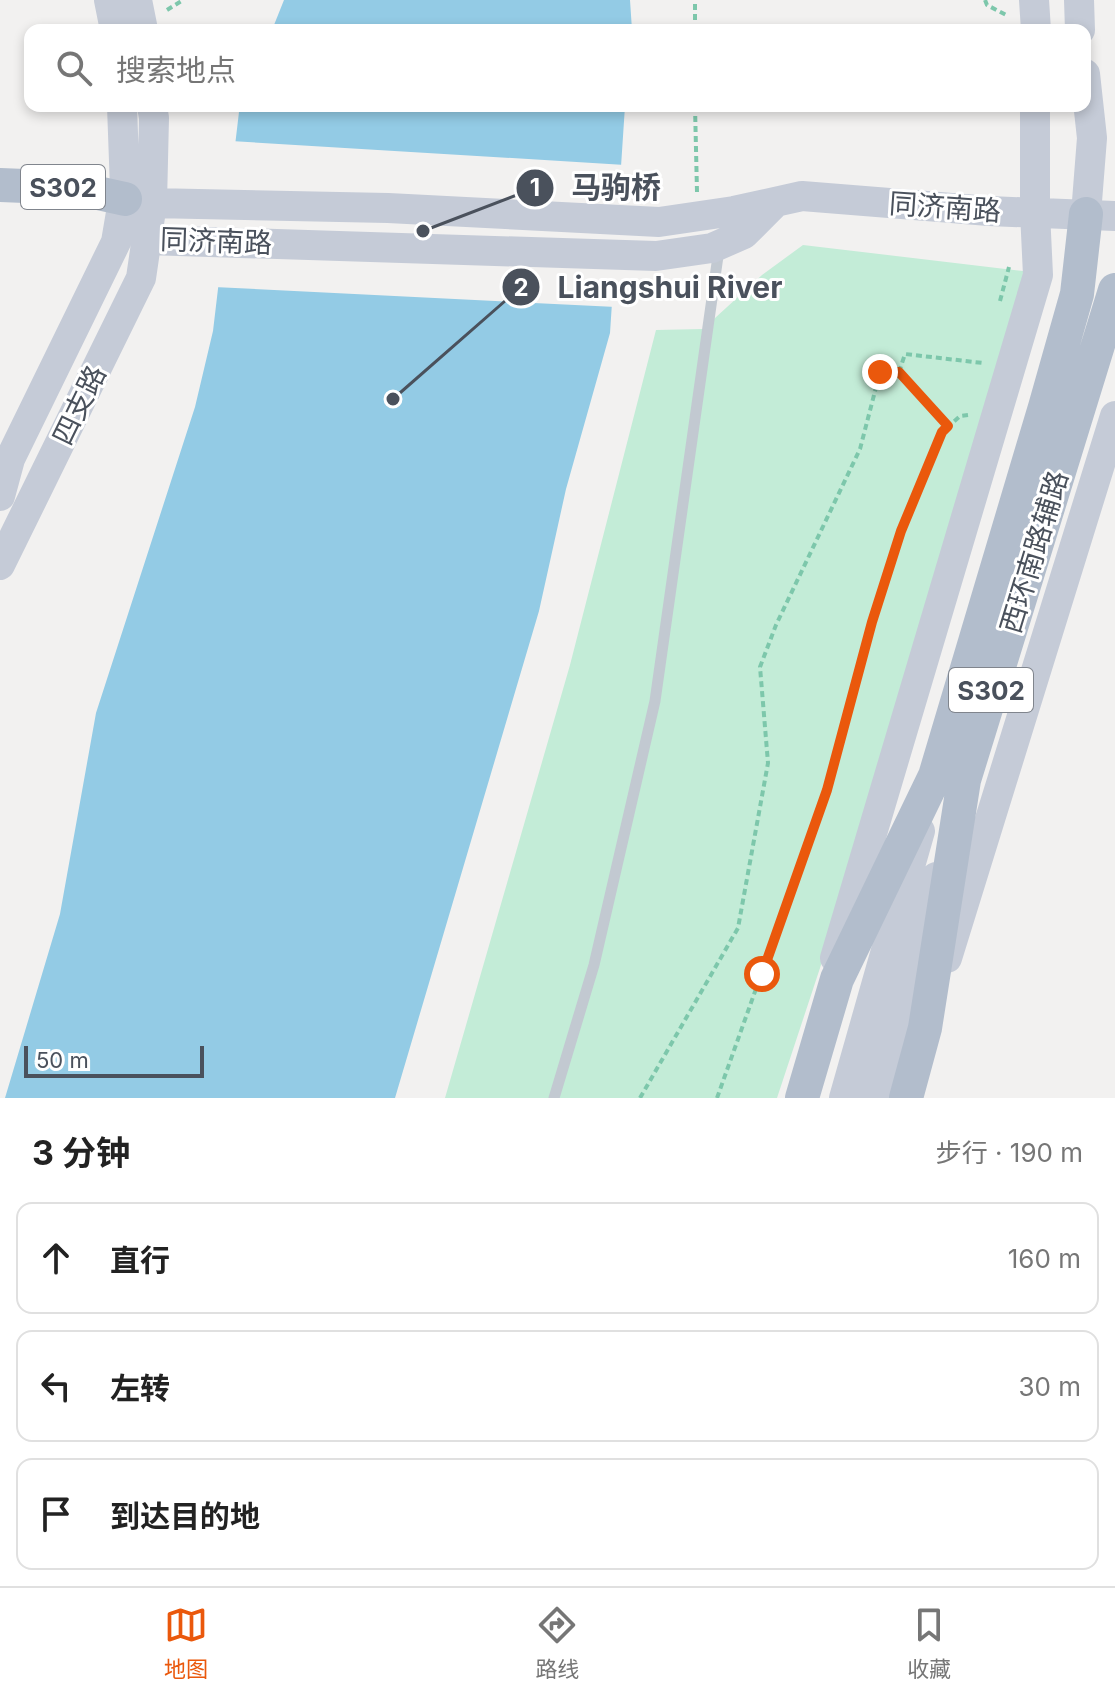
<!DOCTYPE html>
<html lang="zh">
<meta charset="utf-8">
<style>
:root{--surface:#fff;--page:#f2f2f2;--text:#222;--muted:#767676;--line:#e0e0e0;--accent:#ea580c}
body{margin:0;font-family:Inter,"Noto Sans SC",sans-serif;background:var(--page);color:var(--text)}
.scale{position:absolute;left:24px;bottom:20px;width:180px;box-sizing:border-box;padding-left:8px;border:4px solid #4a515c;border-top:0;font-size:22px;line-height:28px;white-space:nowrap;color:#4a515c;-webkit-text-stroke:6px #fff;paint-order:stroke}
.stop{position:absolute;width:24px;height:24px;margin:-18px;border:6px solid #ea580c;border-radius:50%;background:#fff}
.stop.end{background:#ea580c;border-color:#fff;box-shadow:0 2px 8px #0008}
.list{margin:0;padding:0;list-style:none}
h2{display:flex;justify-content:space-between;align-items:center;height:104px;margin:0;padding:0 32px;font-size:34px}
h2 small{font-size:26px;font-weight:400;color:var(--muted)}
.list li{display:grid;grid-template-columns:52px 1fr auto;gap:24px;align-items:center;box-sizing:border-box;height:112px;margin:0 16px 16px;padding:0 16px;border:2px solid var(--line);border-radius:16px}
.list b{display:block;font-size:30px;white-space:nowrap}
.list em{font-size:26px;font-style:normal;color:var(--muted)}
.icon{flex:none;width:44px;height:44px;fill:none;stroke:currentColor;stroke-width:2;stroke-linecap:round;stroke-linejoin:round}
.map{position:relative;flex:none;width:1115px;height:1098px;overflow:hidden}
.search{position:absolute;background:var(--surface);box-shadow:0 4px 12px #0003;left:24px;right:24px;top:24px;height:88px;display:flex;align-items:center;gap:20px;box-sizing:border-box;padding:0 28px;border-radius:16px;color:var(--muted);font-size:30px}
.sheet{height:488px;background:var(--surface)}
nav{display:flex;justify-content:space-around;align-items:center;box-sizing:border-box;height:112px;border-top:2px solid var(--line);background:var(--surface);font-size:22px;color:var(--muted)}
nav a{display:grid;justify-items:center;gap:4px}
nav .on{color:var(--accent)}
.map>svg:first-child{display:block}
.green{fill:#c3ecd7}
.water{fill:#93cbe5}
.pier{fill:#f2f1f0}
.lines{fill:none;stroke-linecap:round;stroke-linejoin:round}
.path{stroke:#7dc7ab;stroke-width:4;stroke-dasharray:6 4;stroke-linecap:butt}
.lane{stroke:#c2c9d1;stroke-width:11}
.secondary{stroke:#c5cbd7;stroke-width:30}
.primary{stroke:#b2bdcc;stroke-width:34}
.route{stroke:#ea580c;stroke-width:10}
.labels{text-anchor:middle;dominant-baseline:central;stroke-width:6;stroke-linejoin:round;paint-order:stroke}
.shield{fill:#fff;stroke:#80858d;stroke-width:2}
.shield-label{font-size:26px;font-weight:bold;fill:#4a515c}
.street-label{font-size:28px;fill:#4a515c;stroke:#fff}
.leader{fill:none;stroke:#4a515c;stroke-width:3}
.callout-dot{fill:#4a515c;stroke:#fff;stroke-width:3}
.mark-label{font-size:24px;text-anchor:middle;font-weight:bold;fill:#fff}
.callout-label{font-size:30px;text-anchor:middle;font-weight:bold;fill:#4a515c;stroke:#fff;stroke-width:6;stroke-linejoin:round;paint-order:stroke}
</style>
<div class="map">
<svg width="1115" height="1098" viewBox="0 0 1115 1098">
<rect width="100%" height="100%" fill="#f2f1f0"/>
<path class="green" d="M803 245 1023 271 1043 294 777 1098H445L570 665 656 330 703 329 762 275Z"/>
<path class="water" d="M284 0H630L632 30H272Z
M241 106H625L610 333 566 489 539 611 395 1098H5L60 914 96 713 195 407 213 331 239 112Z"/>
<path class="pier" d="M231 141 625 165 616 307 214 287Z"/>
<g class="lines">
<path class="path" d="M985 0 987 5 1008 16
M167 10 183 0
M695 30V0
M695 106 697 192
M1000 301 1009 267
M899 372 905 354 983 363
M640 1098 738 928 768 763 760 667 776 625 860 449 880 372H899L948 426
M717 1098 827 790 872 622 901 531 942 432 960 416 968 415"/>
<path class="lane" d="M554 1098 594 965 655 701 719 249"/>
<path class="secondary" d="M109 0 115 30
M137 0 143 30
M1034 0 1036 30
M1079 0 1080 30
M1085 74 1092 138 1086 214
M125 199 152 203 388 208 659 222 734 211 802 196 989 211 1115 216
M147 240 656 256 712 248 744 234 776 202
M0 496 10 459 116 242 125 189 122 106
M0 565 141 278 152 203 154 118 152 106
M835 958 1038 275 1035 212V106
M947 958 1115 416
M844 1098 920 831
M874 1098 936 877"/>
<path class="primary" d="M0 185 75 188 125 199
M802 1098 837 979 935 776 1045 407 1077 294 1086 214
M906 1098 925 1028 964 780 1115 290"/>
</g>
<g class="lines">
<path class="route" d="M762 974 827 790 872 622 901 531 942 432 948 426 899 372H880"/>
</g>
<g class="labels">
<g class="shield">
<rect x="21" y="165" width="84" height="44" rx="6"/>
<rect x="949" y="668" width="84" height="44" rx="6"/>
</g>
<g class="shield-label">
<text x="63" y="187">S302</text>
<text x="991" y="690">S302</text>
</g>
<g class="street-label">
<text transform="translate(945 207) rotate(4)">同济南路</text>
<text transform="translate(216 241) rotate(2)">同济南路</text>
<text transform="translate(79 405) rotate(-64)">四支路</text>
<text transform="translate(1034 552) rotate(-73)">西环南路辅路</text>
</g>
</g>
<path class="leader" d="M423 231L535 188M393 399L521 287"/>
<g class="callout-dot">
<circle cx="423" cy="231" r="8"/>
<circle cx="393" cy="399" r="8"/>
<circle cx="535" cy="188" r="20"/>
<circle cx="521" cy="287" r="20"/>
</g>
<g class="mark-label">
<text x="535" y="196">1</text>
<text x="521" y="296">2</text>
</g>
<g class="callout-label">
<text x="616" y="198">马驹桥</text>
<text x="670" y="298">Liangshui River</text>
</g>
</svg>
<div class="scale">50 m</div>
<div class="stop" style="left:762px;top:974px"></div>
<div class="stop end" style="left:880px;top:372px"></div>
<div class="search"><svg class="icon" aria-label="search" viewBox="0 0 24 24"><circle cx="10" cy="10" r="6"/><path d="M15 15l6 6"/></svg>搜索地点</div>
</div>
<section class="sheet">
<h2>3 分钟<small>步行 · 190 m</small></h2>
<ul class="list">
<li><svg class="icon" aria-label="ahead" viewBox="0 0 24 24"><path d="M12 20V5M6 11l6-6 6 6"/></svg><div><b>直行</b></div><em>160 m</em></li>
<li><svg class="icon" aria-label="left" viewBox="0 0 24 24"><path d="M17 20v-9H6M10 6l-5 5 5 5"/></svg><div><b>左转</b></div><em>30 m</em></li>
<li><svg class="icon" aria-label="arrive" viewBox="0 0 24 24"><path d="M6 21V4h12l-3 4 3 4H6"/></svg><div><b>到达目的地</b></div></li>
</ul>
</section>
<nav>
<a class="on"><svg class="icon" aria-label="map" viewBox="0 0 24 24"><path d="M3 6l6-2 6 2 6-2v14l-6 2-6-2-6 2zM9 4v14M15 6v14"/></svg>地图</a>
<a><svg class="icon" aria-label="directions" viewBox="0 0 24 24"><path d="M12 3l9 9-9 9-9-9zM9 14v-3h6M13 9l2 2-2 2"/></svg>路线</a>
<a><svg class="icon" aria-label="saved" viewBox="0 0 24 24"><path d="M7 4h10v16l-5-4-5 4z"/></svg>收藏</a>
</nav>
